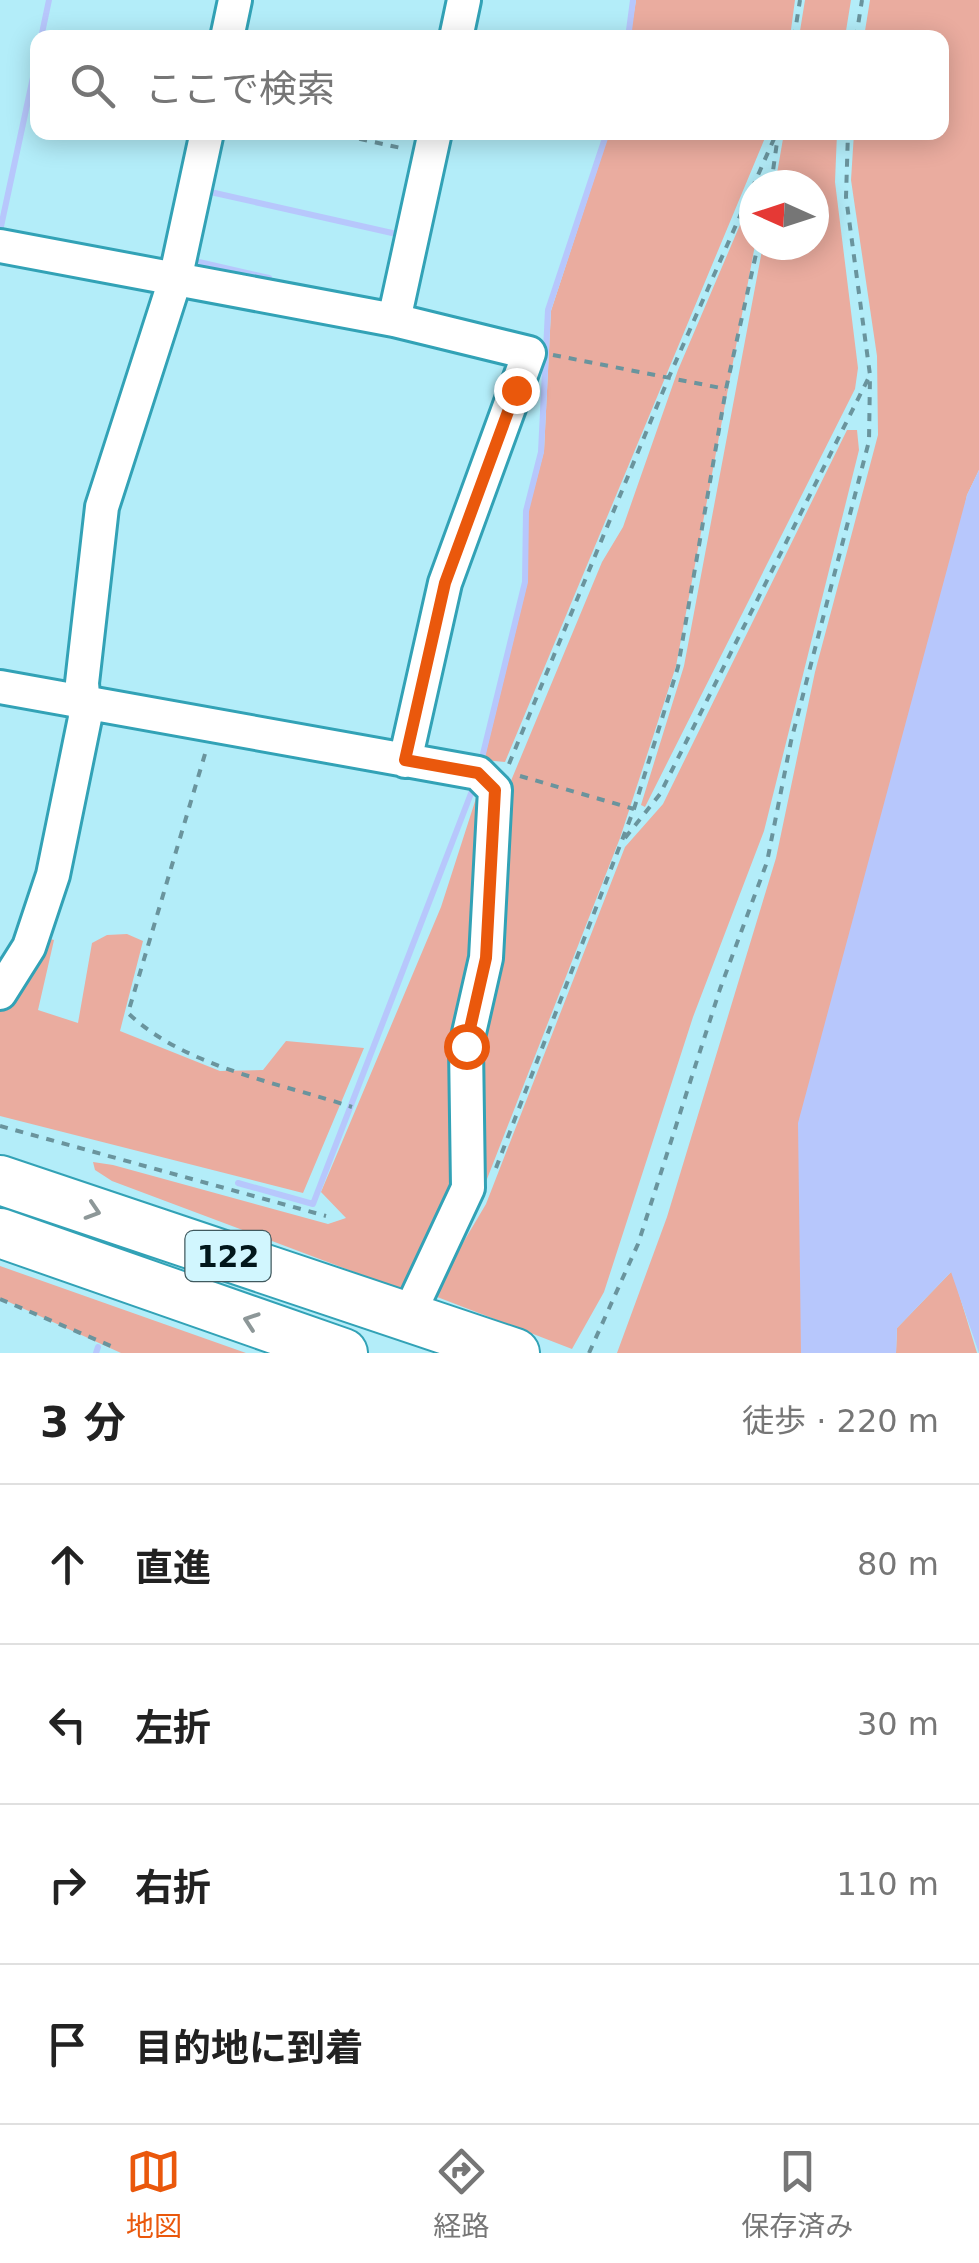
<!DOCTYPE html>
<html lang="ja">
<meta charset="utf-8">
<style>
:root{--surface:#fff;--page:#f2f2f2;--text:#222;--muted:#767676;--line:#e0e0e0;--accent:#ea580c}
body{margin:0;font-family:"DejaVu Sans","Noto Sans JP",sans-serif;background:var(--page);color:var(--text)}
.compass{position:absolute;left:739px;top:170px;width:90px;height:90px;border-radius:50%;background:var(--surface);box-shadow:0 5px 25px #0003;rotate:273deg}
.stop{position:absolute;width:30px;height:30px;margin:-22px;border:8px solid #ea580c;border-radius:50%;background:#fff}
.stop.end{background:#ea580c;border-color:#fff;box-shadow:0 2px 10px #0008}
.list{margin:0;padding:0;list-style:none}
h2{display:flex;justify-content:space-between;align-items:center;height:130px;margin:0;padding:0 40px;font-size:42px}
h2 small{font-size:32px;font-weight:400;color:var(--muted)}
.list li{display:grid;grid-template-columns:65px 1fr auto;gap:30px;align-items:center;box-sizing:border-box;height:160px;padding:0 40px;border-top:2px solid var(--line)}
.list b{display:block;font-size:38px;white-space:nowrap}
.list em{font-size:32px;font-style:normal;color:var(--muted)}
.icon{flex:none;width:55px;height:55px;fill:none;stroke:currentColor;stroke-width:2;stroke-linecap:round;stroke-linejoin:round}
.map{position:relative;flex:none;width:979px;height:1353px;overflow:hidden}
.search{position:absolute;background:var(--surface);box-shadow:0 5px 25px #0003;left:30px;right:30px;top:30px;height:110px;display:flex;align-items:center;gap:25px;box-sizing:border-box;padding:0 35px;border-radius:20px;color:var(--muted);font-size:38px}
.sheet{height:770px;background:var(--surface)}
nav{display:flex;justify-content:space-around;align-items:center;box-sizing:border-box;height:140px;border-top:2px solid var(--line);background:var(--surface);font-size:28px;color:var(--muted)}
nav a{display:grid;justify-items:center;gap:5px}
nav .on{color:var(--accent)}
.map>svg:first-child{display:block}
.green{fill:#eaac9f}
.water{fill:#b7c7fc}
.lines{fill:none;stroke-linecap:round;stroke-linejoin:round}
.stream{stroke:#b7c7fc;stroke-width:6}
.minor-casing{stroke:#32a2b6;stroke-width:38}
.highway-casing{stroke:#32a2b6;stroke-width:52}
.path{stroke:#6a949d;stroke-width:4;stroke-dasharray:8 8;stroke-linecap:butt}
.minor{stroke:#fff;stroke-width:32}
.highway{stroke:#fff;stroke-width:48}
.oneway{stroke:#8d9798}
.route{stroke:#ea580c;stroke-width:12}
.labels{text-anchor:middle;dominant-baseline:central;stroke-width:10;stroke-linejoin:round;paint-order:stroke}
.shield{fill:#d1f6fe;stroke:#405a5f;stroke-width:2.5}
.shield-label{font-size:30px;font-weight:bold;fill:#02171b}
</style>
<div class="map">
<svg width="979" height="1353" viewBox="0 0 979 1353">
<rect width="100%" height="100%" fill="#b3edf9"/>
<path class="green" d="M636 0H795L790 37H630Z
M805 0H851L845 37H799Z
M870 0H979V470L967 495 804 1303 801 1353H617L667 1217 776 858 815 672 878 435 877 356 851 180 854 133 942 132V38L864 37Z
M609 133H767L505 762 484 760 527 584 528 512 544 451 551 311Z
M784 133H837L835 182 858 368 855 389 645 807 641 805 684 666 763 245H814V185H775Z
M754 192 755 245 676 666 620 838 480 1197 471 1183 503 800 602 562 623 527 678 370Z
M847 430H857L859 450 764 831 693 1017 604 1292 572 1349 432 1295 486 1204 625 847 663 804Z
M479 789 461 1178 410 1293 112 1181 95 1170 93 1162 113 1165 328 1224 346 1218 321 1192 441 907Z
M127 934 143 941 120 1031 220 1071 263 1070 286 1041 364 1048 303 1193 0 1116V1010L43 937 54 940 38 1010 78 1023 92 943 107 935Z
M0 1266 246 1353H121L0 1298Z
M952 1271 977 1353H896L897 1328Z"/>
<path class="water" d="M979 470V1353L951 1272 897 1328 896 1353H801L798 1123 967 495Z"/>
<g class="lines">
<path class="stream" d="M41 38 49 0
M628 38 633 0
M206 191 401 235
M0 231 38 54
M190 260 269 278
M480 766 525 582 526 511 541 452 548 310 607 132
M238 1183 313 1204 475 783
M96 1353 98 1347"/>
<defs>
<path id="minor" d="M227 38 235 0
M456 38 464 0
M0 246 394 320 529 353 445 583 405 761
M394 320 435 132
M0 687 478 773 495 790 486 958 466 1046 468 1188 408 1316
M0 993 29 947 53 875 85 718 82 683 102 507 175 280 207 132"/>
<path id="highway" d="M0 1180 515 1353
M0 1233 343 1353"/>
</defs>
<use href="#minor" class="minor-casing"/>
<use href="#highway" class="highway-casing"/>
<path class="path" d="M794 38 800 0
M856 38 862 0
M328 132 401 148
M771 185 778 135
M553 355 726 389
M205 754 128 1013C184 1067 280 1083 352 1107
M509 764 669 377 777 132
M520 776 634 809
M625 838 660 794 868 379
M0 1126 326 1216
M496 1168 634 809 678 667 726 389 758 245
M0 1299 111 1346
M589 1353 638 1244 720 989 767 862 791 741 869 441 870 375 846 197 848 132"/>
<use href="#minor" class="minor"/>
<use href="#highway" class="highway"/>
</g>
<defs><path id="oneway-chevron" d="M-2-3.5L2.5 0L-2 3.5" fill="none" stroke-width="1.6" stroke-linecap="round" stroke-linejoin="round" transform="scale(2.5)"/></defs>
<g class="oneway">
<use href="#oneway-chevron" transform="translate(93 1211) rotate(18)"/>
<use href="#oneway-chevron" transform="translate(251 1321) rotate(-161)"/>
</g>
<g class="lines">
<path class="route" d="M466 1046 486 958 495 790 478 773 405 760 445 583 516 390"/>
</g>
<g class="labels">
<rect class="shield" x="185.5" y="1231" width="85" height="50" rx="8"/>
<g class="shield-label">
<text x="228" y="1256">122</text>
</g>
</g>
</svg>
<svg class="compass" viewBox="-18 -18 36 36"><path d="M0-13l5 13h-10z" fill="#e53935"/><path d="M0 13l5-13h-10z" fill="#767676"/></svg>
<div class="stop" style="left:466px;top:1046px"></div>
<div class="stop end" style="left:516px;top:390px"></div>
<div class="search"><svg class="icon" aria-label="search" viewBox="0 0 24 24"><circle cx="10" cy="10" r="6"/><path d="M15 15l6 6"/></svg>ここで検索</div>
</div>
<section class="sheet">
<h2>3 分<small>徒歩 · 220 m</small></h2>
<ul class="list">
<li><svg class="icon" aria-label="ahead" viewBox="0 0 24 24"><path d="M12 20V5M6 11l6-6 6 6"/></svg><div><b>直進</b></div><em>80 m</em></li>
<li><svg class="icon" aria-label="left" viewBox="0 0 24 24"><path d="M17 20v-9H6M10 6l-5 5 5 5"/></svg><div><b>左折</b></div><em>30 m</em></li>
<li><svg class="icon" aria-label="right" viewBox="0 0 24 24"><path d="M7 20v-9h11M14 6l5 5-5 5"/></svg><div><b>右折</b></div><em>110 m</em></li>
<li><svg class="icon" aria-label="arrive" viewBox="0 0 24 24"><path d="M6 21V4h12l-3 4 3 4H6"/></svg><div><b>目的地に到着</b></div></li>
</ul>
</section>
<nav>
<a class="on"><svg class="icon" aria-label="map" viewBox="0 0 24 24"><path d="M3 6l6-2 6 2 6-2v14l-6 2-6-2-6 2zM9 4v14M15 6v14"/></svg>地図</a>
<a><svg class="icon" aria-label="directions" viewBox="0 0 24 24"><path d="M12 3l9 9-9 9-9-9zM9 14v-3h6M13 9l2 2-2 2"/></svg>経路</a>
<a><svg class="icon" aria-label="saved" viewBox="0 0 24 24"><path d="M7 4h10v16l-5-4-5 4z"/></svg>保存済み</a>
</nav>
